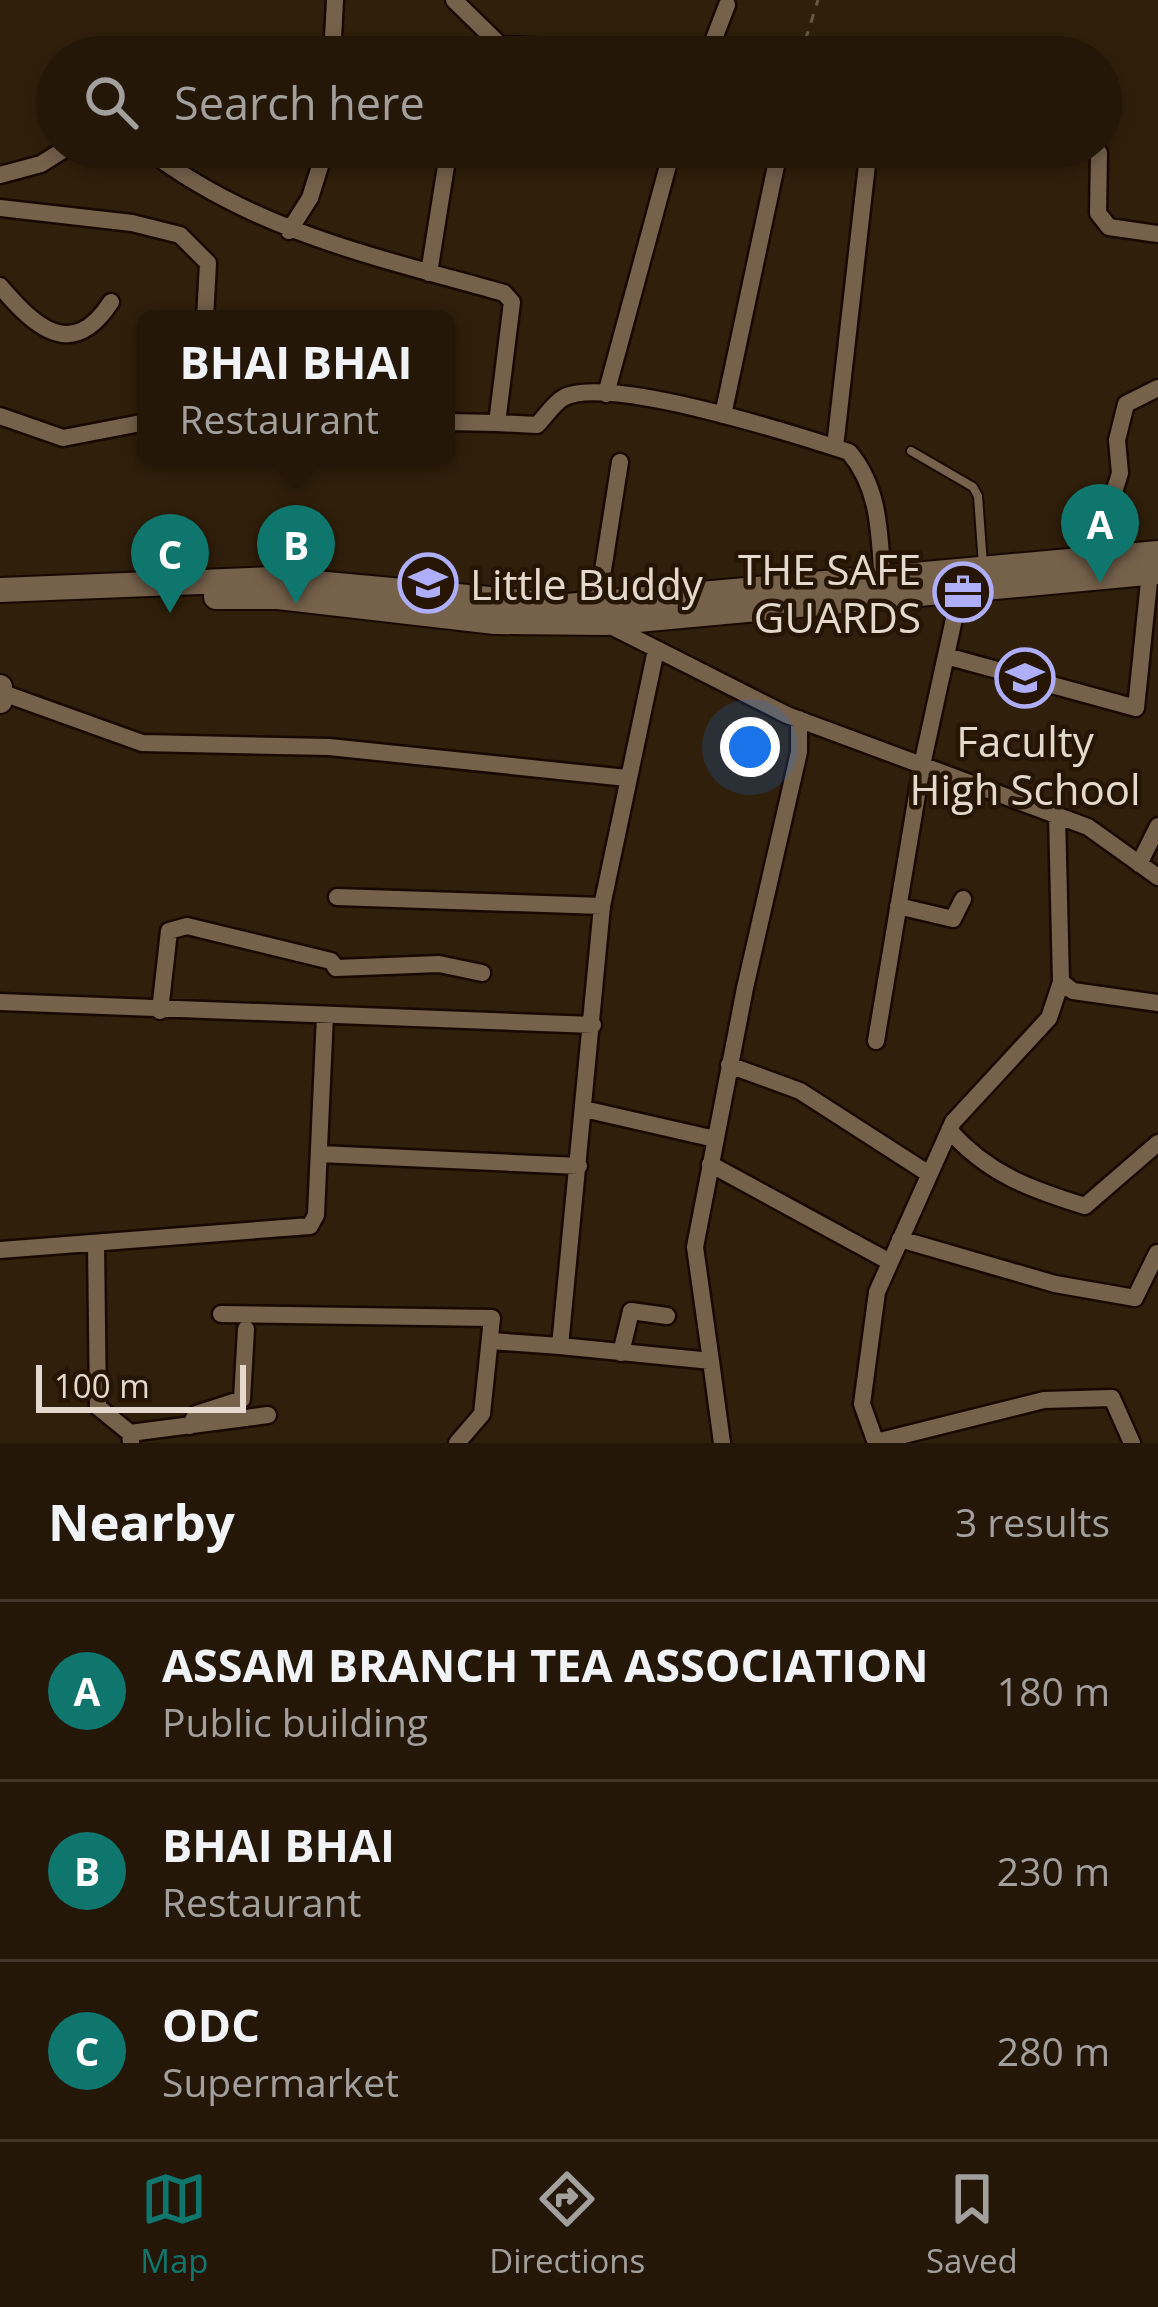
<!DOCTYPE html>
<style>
:root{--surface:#241708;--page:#2c2012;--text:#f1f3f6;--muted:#a39f9c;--line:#413629;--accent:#0f766e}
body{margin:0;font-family:"Open Sans",sans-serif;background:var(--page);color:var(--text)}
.scale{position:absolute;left:36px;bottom:30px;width:210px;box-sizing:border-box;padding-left:12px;border:6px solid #e5d9cd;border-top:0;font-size:33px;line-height:42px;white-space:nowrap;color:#e5d9cd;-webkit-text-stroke:9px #261503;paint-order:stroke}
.you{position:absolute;left:750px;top:747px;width:42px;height:42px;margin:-30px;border:9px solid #fff;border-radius:50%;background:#1a73e8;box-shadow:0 0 0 18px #1a73e833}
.badge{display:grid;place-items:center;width:78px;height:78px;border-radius:50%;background:var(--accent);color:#fff;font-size:39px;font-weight:700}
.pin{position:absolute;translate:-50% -99px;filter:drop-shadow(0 3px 6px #0008)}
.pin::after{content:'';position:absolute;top:63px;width:42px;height:36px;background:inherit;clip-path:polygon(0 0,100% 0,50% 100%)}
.popup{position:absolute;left:137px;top:310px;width:318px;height:156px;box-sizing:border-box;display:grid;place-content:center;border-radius:18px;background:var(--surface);filter:drop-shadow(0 3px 9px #0005);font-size:39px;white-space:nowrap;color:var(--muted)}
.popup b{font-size:45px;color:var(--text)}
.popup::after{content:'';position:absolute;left:50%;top:100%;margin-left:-24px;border:24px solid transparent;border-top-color:var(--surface)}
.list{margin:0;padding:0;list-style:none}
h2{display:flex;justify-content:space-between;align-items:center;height:156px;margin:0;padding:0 48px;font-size:51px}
h2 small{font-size:39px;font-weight:400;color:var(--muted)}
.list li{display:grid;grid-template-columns:78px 1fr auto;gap:36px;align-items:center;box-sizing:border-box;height:180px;padding:0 48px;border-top:3px solid var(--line)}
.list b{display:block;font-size:45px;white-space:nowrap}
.list p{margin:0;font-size:39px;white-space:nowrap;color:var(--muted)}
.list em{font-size:39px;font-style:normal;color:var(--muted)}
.icon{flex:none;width:66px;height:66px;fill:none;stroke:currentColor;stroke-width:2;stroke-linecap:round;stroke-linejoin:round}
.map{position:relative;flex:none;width:1158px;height:1443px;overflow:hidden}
.search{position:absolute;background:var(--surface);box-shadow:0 6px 18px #0003;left:36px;right:36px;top:36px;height:132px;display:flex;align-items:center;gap:30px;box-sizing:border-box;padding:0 42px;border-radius:66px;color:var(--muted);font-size:45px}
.sheet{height:696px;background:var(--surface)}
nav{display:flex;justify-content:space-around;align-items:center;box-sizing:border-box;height:168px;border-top:3px solid var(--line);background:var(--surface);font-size:33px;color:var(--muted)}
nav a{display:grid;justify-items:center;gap:6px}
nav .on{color:var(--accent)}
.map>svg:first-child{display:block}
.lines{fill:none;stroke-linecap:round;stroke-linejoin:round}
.lane-casing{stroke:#180800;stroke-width:12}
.street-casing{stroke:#180800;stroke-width:21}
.secondary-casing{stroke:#180800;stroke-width:28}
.path{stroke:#685846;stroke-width:3;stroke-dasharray:9 9;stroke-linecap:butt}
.lane{stroke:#76614b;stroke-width:8}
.street{stroke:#76614b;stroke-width:16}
.secondary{stroke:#76614b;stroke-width:24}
.labels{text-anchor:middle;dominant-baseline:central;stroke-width:9;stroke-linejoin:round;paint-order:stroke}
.poi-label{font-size:42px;fill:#e5d9cd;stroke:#261503;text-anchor:end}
</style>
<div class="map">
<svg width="1158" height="1443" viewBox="0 0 1158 1443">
<rect width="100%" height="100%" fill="#301f0a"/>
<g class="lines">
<defs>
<path id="lane" d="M911 451 973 487 978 496 983 565"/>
<path id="street" d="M454 0 500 45 554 47
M332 57 335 0
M707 57 727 5
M144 147C252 231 376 257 504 293L512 302 497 423 537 425C545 417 554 403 563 398 604 373 800 436 849 452 881 490 879 535 883 583
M1093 147 1099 153 1098 213 1109 227 1158 234
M0 175 41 164 68 147
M0 208 132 223 180 235 208 263 205 319
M289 231 310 198 326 147
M429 273 449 147
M0 286C35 327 72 362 111 302
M606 394 673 147
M723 415 780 147
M0 416 63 438 146 422
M446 422 497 423
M835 447 869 147
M620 462 598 602 605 623 787 715 1088 827 1158 877
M1094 557 1120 473 1117 440 1126 404 1158 388
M656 650 602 906 560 1346 711 1361 722 1443
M946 656 1136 708 1150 572
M3 693 142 743 329 747 627 778
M1139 864 1158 826
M337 897 602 906
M898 906 953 919 963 899
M1061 982 1073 991 1158 1003
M0 1002 593 1025
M160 1011 169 931 187 926 331 961 336 968 439 964 482 973
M876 1041 922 765 961 587
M729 1065 800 1091 929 1174
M584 1109 715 1139
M949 1130C988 1174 1030 1189 1085 1206L1158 1143
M320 1154 579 1166
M710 1164 890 1262
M900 1239 1055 1284 1135 1298 1157 1253
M96 1243 98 1407 130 1433 131 1443
M0 1250 310 1226 316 1215 325 1015
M221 1314 492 1318 482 1414 457 1443
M491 1341 560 1346
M621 1353 631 1311 667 1316
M711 1361 695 1247 745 988 799 752V719
M190 1426 196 1414 242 1399 246 1329
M130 1433 268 1415
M876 1442 1044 1400 1112 1398 1132 1443
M876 1443 862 1404 877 1292 953 1122 1049 1018 1061 982 1057 815"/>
<path id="secondary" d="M0 590 272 579 567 606 1158 553
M216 597H278L495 622 605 623 1158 572
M0 687V701"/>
</defs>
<use href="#lane" class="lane-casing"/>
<use href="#street" class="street-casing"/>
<use href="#secondary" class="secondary-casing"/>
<path class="path" d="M800 57 818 0"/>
<use href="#lane" class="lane"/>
<use href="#street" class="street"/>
<use href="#secondary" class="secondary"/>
</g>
<defs>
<symbol id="school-ring" viewBox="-11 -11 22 22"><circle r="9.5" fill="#261503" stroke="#afaefa" stroke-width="1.5"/><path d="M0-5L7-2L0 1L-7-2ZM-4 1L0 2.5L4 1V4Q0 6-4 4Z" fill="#afaefa"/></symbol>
<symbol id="office-ring" viewBox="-11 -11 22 22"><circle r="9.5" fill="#261503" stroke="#afaefa" stroke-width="1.5"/><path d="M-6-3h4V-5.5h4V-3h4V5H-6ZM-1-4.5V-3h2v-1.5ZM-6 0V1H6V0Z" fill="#afaefa"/></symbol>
</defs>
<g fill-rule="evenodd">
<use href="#school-ring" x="395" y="550" width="66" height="66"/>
<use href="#office-ring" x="930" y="559" width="66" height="66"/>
<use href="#school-ring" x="992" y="645" width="66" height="66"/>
</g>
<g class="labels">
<g class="poi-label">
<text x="921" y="568">THE SAFE<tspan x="921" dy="48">GUARDS</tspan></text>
<text x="470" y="583" text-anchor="start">Little Buddy</text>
<text x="1025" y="740" text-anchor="middle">Faculty<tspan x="1025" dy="48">High School</tspan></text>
</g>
</g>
</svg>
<div class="scale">100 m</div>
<div class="you"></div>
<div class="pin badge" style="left:1100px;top:583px">A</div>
<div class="pin badge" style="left:296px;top:604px">B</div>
<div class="popup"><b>BHAI BHAI</b>Restaurant</div>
<div class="pin badge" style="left:170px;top:613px">C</div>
<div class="search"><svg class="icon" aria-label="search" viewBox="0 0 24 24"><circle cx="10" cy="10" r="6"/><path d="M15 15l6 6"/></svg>Search here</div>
</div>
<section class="sheet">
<h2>Nearby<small>3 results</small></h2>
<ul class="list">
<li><span class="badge">A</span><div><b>ASSAM BRANCH TEA ASSOCIATION</b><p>Public building</p></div><em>180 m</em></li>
<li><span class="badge">B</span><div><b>BHAI BHAI</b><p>Restaurant</p></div><em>230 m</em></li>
<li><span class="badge">C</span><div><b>ODC</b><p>Supermarket</p></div><em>280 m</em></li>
</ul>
</section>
<nav>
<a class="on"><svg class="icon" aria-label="map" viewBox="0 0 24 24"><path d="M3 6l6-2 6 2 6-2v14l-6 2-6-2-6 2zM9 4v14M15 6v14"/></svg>Map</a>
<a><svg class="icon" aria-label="directions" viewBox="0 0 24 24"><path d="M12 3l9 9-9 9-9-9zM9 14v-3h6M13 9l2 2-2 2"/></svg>Directions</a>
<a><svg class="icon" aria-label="saved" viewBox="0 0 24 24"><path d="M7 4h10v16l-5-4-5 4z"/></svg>Saved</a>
</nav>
